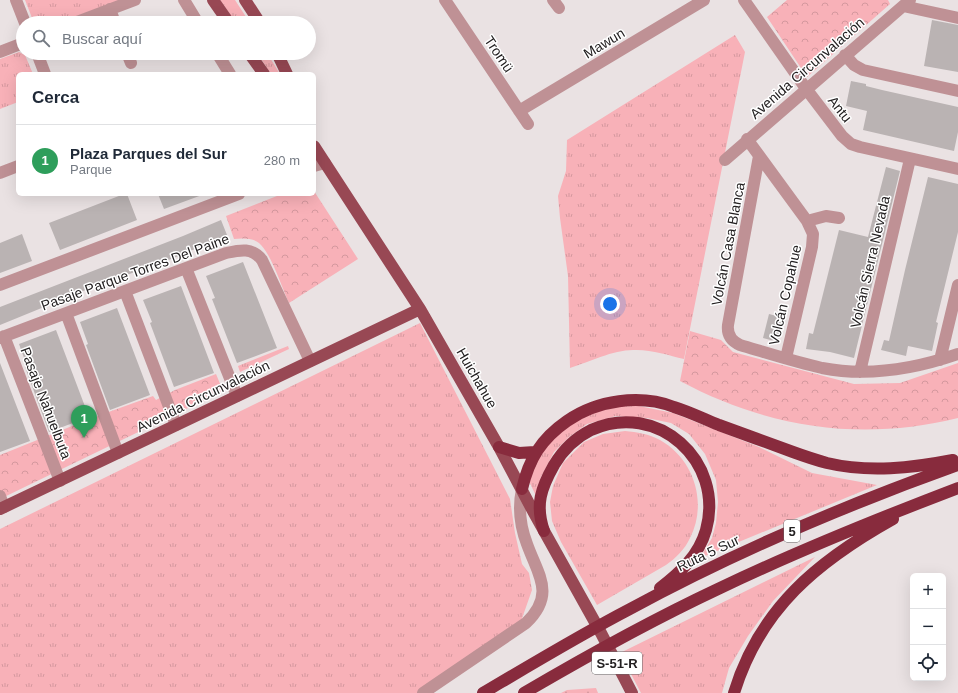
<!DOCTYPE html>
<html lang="es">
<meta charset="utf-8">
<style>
:root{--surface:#fff;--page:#f2f2f3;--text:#1f2937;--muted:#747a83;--line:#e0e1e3;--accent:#111827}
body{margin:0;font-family:Arial,sans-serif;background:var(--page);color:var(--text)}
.controls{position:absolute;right:12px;bottom:12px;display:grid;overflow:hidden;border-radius:6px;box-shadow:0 4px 16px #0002}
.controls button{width:36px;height:36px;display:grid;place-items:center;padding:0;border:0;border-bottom:1px solid var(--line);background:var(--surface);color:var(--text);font:20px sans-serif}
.you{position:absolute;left:610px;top:304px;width:14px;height:14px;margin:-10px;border:3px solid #fff;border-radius:50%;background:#1a73e8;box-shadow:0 0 0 6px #1a73e833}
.badge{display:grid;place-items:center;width:26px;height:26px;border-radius:50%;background:var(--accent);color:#fff;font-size:13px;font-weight:700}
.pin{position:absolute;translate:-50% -33px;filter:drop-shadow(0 1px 2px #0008)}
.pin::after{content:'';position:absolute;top:21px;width:14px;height:12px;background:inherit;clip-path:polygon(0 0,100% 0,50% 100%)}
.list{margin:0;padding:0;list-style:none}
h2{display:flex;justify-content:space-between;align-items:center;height:52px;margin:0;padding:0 16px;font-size:17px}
h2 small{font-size:13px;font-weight:400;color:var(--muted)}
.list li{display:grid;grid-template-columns:26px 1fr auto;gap:12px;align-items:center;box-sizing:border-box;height:72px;padding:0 16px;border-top:1px solid var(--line)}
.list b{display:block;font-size:15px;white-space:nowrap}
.list p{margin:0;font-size:13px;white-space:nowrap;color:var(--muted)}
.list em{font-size:13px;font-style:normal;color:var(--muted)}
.icon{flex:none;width:22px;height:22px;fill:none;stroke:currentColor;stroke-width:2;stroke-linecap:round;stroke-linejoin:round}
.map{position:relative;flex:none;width:958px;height:693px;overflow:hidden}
.search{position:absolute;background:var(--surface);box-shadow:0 4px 16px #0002;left:16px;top:16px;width:300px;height:44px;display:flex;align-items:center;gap:10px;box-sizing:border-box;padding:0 14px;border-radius:22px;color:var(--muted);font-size:15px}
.panel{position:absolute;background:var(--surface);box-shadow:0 4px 16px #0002;left:16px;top:72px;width:300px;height:124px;border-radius:6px}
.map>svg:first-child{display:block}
.grass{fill:url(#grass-tufts)}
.forest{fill:url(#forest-firs)}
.park{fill:url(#park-crowns)}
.building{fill:#bab3b3}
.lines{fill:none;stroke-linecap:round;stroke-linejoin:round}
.minor{stroke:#bf9195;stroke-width:12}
.major{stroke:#984854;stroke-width:12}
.highway{stroke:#882b3d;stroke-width:12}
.labels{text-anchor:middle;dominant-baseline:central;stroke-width:3;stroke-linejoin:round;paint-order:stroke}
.shield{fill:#fff;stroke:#656364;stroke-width:1}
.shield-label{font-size:13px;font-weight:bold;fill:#232021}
.street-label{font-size:14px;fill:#232021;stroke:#fff}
</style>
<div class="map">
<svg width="958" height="693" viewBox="0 0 958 693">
<defs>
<pattern id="grass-tufts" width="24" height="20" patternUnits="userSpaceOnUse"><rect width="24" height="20" fill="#f8b1b8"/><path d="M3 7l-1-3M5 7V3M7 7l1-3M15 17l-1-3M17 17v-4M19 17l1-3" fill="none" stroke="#d4989e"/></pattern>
<pattern id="forest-firs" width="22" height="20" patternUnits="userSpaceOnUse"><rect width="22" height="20" fill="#f8b1b8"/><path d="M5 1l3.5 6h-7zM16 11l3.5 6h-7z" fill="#d4989e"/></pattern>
<pattern id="park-crowns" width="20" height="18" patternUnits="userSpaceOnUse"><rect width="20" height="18" fill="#f8b1b8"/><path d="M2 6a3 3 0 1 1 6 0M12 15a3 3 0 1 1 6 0" fill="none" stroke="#d4989e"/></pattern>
</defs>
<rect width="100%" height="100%" fill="#eae2e3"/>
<path class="grass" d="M25 0H123L57 23H34Z
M220 0H235L250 23H236Z
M735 35 745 52 684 359C668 355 650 349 633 350 613 350 589 362 570 368L568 276 560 218 558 196 566 171 567 140Z
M19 52 25 55 33 74H18V102L0 109V59Z
M257 53H267L280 74H271Z
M420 323 510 499 515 533 522 564 529 573 532 590 519 627 423 693H0V529Z
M288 346 289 349 240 372 238 366Z
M621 406H639L673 413 759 447 812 473 877 485 700 558 712 538 716 523 718 502 716 480 705 454 689 434 671 423 647 418 616 416 587 424 569 437 554 452 541 477 536 496 528 479 537 458 553 436 587 414Z
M625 431C637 432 649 434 660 440 694 459 708 503 690 538 685 549 676 558 666 565L597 605 561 542 552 521 550 502 553 486 563 463 584 442 603 434Z
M815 557 773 601 748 636 729 668 722 693H641L620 653Z"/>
<path class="forest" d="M596 688 598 693H561L567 690Z"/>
<path class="park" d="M787 0H888L890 4 807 77 767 17Z
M314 191 358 259 289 303C282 288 271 253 259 243 253 238 242 238 234 239L226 216 282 194H314Z
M690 331 721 340 733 352 854 384 900 383 958 363V418C861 442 768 428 680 381Z
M216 374 223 391 0 499V455L92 418 153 396 156 400 175 390Z"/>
<path class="building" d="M932 20 958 25V72L924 66Z
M851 81 866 84V86L882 90 958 107V132L954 151 863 130 867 111 846 106Z
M886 167 900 171 854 358 830 352 806 349 809 333 813 334 839 230 868 237Z
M928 177 958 184V232L936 322 938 323 932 351 908 346 906 356 881 350 884 340 889 341 905 270Z
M124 194H127L137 220 60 250 49 223Z
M158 194H202V195L164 209Z
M221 220 227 235 174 258 93 287 0 325V307L183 236Z
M22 234 32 261 0 273V243Z
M243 262 277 348 237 363 212 299 215 298 206 276Z
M181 286 214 373 174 387 150 323 152 322 143 300Z
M117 308 150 395 110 410 86 345 88 344 80 322Z
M769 314 784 318 778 342 763 338Z
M56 330 89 417 49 432 25 367 27 366 19 344Z
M0 363 30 441 0 452Z"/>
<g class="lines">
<path class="minor" d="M16 0 25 23
M184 0 198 23
M445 0 528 124
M553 0 559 8
M744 0 807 90 842 136 851 144 860 147 958 169
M903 6 958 18
M110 9 115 23
M74 23 135 0
M0 52 23 43
M37 53 45 74
M127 53 131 63
M217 53 230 74
M845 55 854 65 863 70 958 91
M519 111 704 0
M747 139 807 221 813 234 812 247 786 358
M759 156 728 325C727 334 731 341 740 345 767 353 795 362 822 368 868 377 915 369 958 354
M725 160 910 0
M314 166 325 163
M0 173 18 166
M807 221 826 216 839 218
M186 268 237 396
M0 285 239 194
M125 291 176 425
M66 313 118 453
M4 336 60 481
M0 338 226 253C240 250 252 247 262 260L310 361
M940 360 958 285
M860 372 910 159
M0 496 4 507
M423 693 526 623C556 594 538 575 527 544 520 526 518 508 522 489"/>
<path class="major" d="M213 0 229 23
M245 0 260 23
M249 53 264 74
M277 53 287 74
M314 146 420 309 499 447 534 513 601 633 632 693
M0 509 420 309"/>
<path class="highway" d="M499 447 519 453 535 452
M522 489C529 459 541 439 567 421 597 400 640 394 674 407 690 412 704 419 719 425 744 434 768 443 793 452 804 456 816 460 827 463 869 473 912 468 953 460
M544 531C535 505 541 488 554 465 563 450 575 438 591 430 657 400 725 461 706 530 699 555 680 573 660 588
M483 693C532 664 580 635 630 609 735 552 846 505 958 465
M524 693C587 656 652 620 718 589 797 551 877 519 958 488
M734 693C760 608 818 561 893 519"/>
</g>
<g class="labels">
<g class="shield">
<rect x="784" y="520" width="16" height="22" rx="3"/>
<rect x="592" y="652" width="50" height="22" rx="3"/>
</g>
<g class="shield-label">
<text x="792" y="531">5</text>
<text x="617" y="663">S-51-R</text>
</g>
<g class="street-label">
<text transform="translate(604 43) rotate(-31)">Mawun</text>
<text transform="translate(499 54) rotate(56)">Tromü</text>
<text transform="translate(807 68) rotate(-41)">Avenida Circunvalación</text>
<text transform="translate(840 109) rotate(52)">Antu</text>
<text transform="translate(728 244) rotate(-79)">Volcán Casa Blanca</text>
<text transform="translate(870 262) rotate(-77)">Volcán Sierra Nevada</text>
<text transform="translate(135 272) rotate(-20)">Pasaje Parque Torres Del Paine</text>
<text transform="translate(785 295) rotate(-77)">Volcán Copahue</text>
<text transform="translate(477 378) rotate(60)">Huichahue</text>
<text transform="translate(203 396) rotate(-26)">Avenida Circunvalación</text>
<text transform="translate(46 403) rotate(69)">Pasaje Nahuelbuta</text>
<text transform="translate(708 553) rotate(-25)">Ruta 5 Sur</text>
</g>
</g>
</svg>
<div class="controls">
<button>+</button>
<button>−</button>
<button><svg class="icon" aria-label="locate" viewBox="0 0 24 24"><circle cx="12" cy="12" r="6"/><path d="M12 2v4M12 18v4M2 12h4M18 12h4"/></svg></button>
</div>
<div class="you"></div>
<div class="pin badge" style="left:84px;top:438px;background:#2e9e5b">1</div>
<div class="search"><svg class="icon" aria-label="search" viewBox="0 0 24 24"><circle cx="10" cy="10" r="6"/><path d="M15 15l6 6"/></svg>Buscar aquí</div>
<section class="panel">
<h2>Cerca<small></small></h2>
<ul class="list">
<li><span class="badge" style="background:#2e9e5b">1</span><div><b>Plaza Parques del Sur</b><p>Parque</p></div><em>280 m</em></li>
</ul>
</section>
</div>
